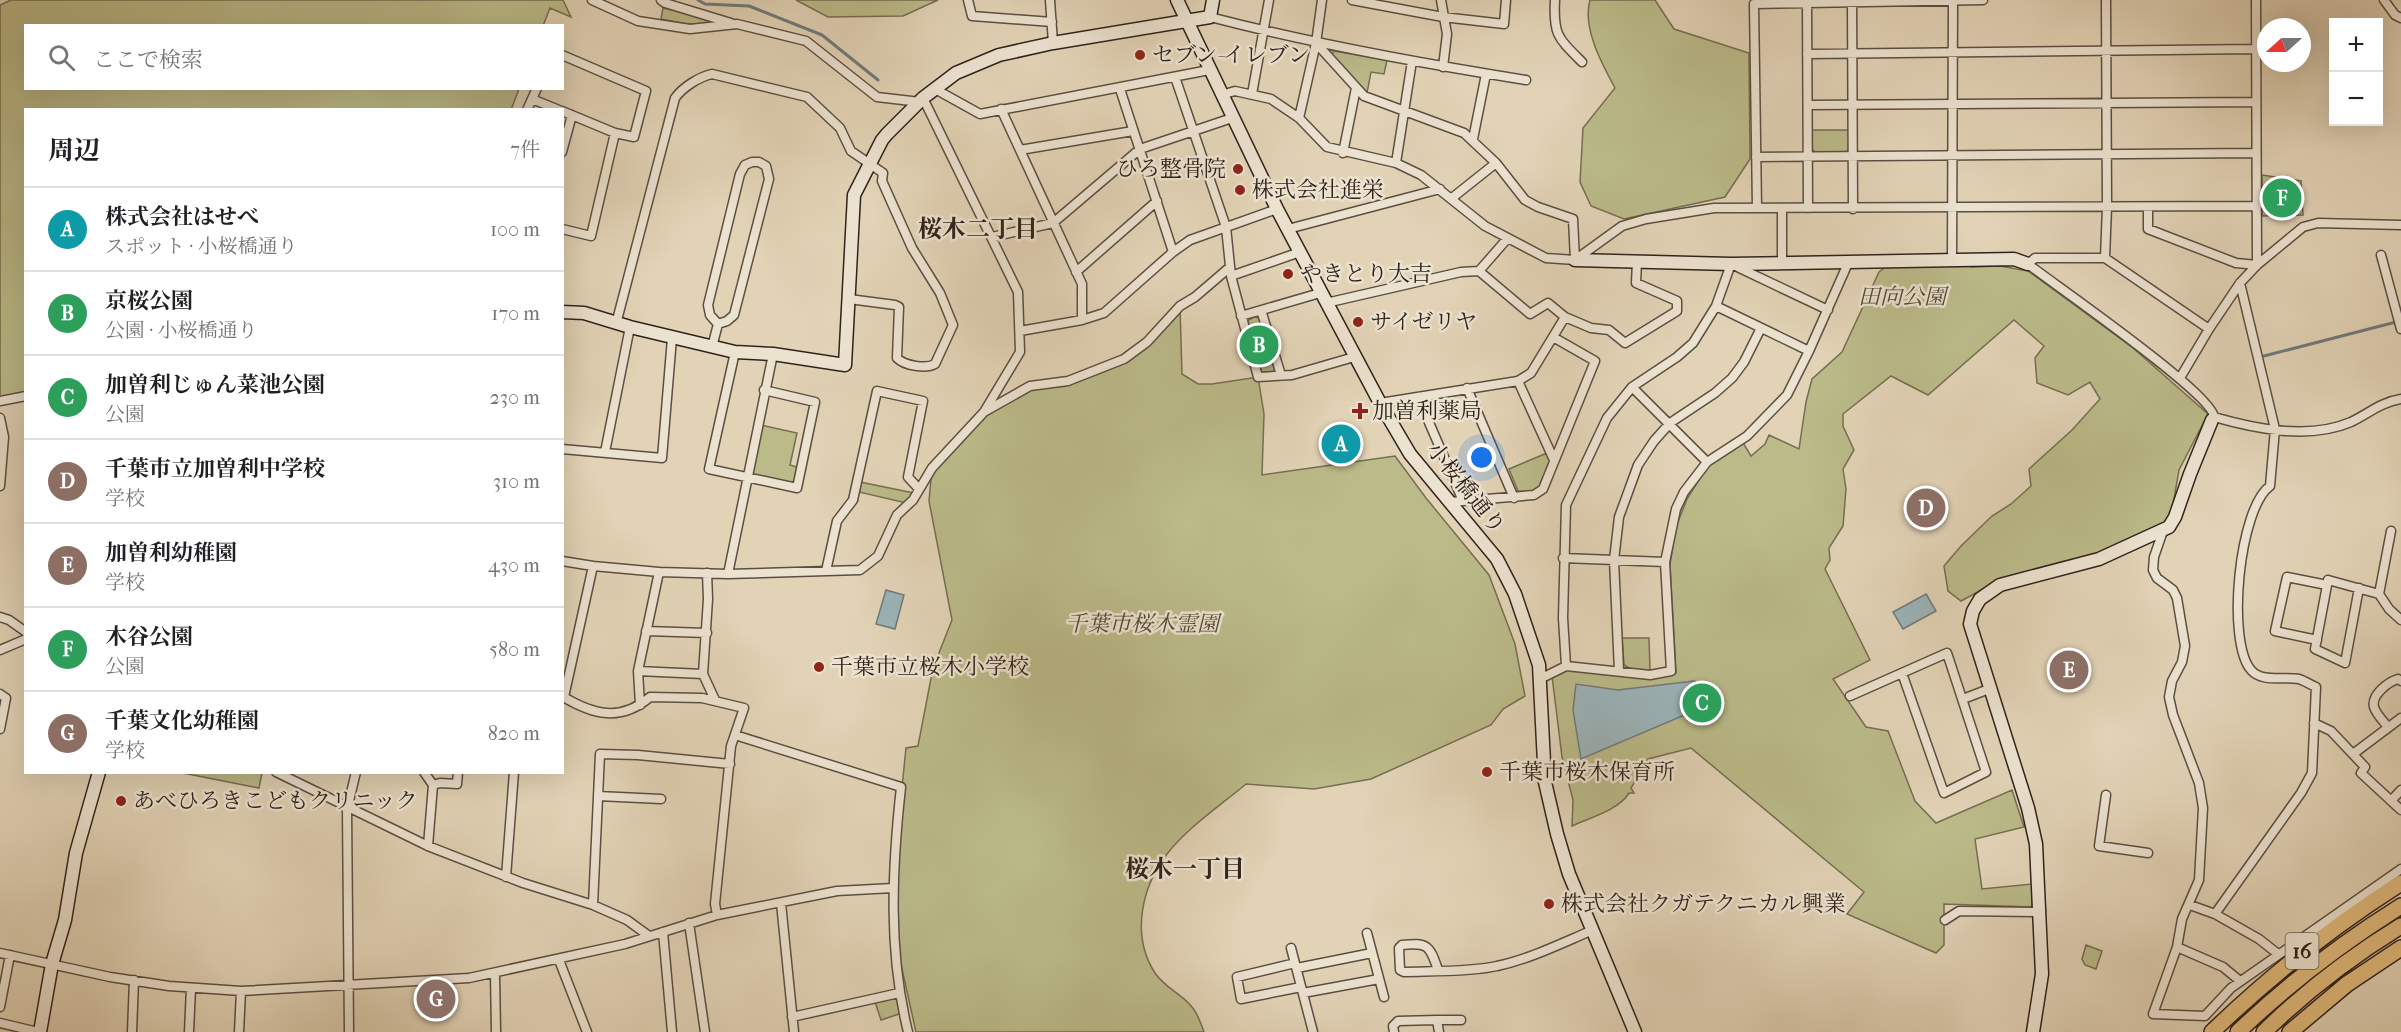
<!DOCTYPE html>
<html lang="ja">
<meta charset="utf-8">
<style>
:root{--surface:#fff;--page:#f2f2f2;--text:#202124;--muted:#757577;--line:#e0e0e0;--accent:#db2777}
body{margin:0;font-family:"IM FELL French Canon","Noto Serif JP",serif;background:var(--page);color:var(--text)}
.controls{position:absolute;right:18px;top:18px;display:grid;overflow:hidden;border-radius:0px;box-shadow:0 6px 24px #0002}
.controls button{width:54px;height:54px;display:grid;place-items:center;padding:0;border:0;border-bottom:2px solid var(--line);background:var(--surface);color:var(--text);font:30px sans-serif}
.compass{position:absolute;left:2257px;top:18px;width:54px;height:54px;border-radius:50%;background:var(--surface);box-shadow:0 6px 24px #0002;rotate:249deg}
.you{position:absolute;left:1482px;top:458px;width:21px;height:21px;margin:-15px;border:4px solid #fff;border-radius:50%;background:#1a73e8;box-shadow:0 0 0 9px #1a73e833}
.badge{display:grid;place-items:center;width:39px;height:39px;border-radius:50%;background:var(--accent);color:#fff;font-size:20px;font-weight:700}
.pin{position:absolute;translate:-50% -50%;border:3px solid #fff;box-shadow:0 2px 6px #0006}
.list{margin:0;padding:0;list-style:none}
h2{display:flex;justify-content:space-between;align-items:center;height:78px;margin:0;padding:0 24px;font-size:26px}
h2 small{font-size:20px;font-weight:400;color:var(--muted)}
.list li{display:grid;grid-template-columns:39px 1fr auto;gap:18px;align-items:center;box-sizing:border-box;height:84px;padding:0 24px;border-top:2px solid var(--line)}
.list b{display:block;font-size:22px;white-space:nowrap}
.list p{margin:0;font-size:20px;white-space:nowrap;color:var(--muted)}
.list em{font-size:20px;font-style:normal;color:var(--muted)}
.icon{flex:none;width:33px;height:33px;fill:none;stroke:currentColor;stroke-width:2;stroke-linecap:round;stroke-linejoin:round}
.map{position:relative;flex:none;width:2401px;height:1032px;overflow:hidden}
.search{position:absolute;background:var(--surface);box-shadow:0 6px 24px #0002;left:24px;top:24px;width:540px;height:66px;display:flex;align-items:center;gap:15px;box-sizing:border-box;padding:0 21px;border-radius:0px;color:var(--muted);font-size:22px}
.panel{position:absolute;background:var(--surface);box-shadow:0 6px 24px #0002;left:24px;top:108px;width:540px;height:666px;border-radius:0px}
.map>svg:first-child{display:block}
.green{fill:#bbba89;stroke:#766e52;stroke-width:1.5}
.water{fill:#9bb4ba;stroke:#707a7a;stroke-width:1.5}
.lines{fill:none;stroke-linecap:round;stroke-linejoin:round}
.stream{stroke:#707a7a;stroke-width:3}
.street-casing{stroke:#5c4f42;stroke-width:11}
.secondary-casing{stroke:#30231b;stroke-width:15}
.highway-casing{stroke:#30231b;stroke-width:18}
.street{stroke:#ece2d0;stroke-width:8}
.secondary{stroke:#ece2d0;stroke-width:12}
.highway{stroke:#e1ba7b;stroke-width:15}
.poi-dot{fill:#8f2418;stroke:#ece2d0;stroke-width:2}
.labels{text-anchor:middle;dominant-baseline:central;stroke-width:5;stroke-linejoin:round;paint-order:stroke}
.shield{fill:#ece2d0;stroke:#685c51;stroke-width:1.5}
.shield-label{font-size:21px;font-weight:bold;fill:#30231b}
.poi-label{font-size:22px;fill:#30231b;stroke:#ece2d0;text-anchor:start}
.park-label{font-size:22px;font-style:italic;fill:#534936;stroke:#ece2d0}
.street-label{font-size:22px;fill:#30231b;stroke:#ece2d0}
.neighbourhood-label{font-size:24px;font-weight:bold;fill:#30231b;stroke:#ece2d0}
</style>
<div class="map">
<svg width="2401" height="1032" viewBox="0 0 2401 1032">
<rect width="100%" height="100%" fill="#e2d3b6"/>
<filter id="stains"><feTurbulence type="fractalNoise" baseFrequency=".00333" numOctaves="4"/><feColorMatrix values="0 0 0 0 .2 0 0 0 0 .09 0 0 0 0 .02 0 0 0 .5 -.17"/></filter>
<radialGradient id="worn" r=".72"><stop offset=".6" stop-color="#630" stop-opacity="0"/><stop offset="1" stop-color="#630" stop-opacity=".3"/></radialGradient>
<path class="green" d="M11 0H563L571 17 550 8 543 26H26V88L519 89 511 110H26L25 393 0 398V5Z
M796 0H938L903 16 828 17Z
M1590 0H1655L1674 29 1749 53 1750 159 1725 197 1624 219 1591 206 1580 182 1583 128 1615 88C1602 64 1582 28 1590 0Z
M663 8 711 19V24H687L661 19Z
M1334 51 1387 60 1384 74 1371 72 1367 93 1331 55Z
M1812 130H1849V149L1845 153H1816L1811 148Z
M2262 175 2301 181 2303 215 2262 216Z
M1972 265 1971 267 2000 266 2028 271 2133 348 2208 414 2179 470 2171 516 2155 532 2100 553 1996 582 1961 601 1948 591 1944 566 1961 546 1992 516 2011 504 2031 486 2029 469 2072 430 2100 399 2090 382 2068 395 2037 383 2035 358 2044 346 2014 320 1928 395 1891 376 1843 414V426L1854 450 1843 469 1846 489 1843 526 1829 548 1830 560 1825 569 1870 660 1833 679 1866 727 1888 731 1915 801 1936 823 2012 790 2024 827 1975 839 1982 889 2032 884V907L1944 904V945L1936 953 1847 914 1864 892 1691 748 1648 759 1631 788 1634 793H1629C1619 810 1589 818 1572 826L1573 800 1562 757 1552 676 1565 669 1590 673 1650 675 1676 673 1670 565 1676 527 1687 499 1709 464 1742 441 1751 456 1765 444 1769 435 1799 449 1806 402 1812 379 1842 352 1879 272 1887 266Z
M1180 306 1182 374 1198 384H1212L1258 377 1264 414 1262 475 1395 456 1426 498 1489 575 1515 644 1525 696 1503 709 1491 725 1371 779 1314 789 1246 784C1221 805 1187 828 1167 854 1141 888 1131 936 1155 973 1165 988 1182 994 1192 1007 1198 1014 1201 1024 1204 1032H916L896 942 897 836 906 748 918 746 933 668 952 620 929 501 932 468 984 412 1030 386 1068 381 1124 359Z
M1254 317 1259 318 1275 367 1274 371 1263 373 1259 371 1245 322Z
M761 425 797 433 790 465 797 467 794 483 751 474Z
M1547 453 1551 462 1540 487 1532 492 1518 491 1509 469Z
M860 482 914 493 906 503 859 492Z
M1622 638H1649L1650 671 1631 669 1624 665Z
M183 773H262L259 788Z
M2086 945 2102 951 2096 969 2085 965 2082 959Z
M893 997 897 1000 902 1013 881 1020 875 1002Z"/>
<path class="water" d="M886 590 904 595 895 629 876 624Z
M1926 594 1936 611 1903 629 1893 612Z
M1694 681 1721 693 1720 700 1581 759 1573 710 1576 684 1618 690Z"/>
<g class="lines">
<path class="stream" d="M698 0 705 4 749 6 822 35 878 80
M2264 356 2396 322"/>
<defs>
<path id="street" d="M592 0 638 21 690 29 737 24 806 41 877 97 920 102
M661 0 665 3 731 23
M968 0 972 16 1052 22
M1050 0 1053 43
M1352 0 1443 17 1504 24 1506 0
M1441 0 1447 34 1443 67
M1555 0C1553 35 1558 38 1582 62
M1852 0 1853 209
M2256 0 2257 265
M2384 0 2395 15 2401 18
M1807 3 1808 208
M1210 17C1314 44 1419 63 1526 80
M1316 43 1364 96 1464 133 1496 163 1525 200 1538 207 1573 219 1575 260
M1807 54 2256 49
M562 55 646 91 634 137 615 133 562 111
M1175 77 1226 227 1231 276 1258 377 1292 375 1354 357
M935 89 980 114 1209 70
M1120 89 1173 252
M1252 94 1269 0
M1221 95 1235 91 1271 99 1299 118 1327 147 1396 163 1421 175 1485 226 1546 258 1575 260 1622 226 1646 219 1714 208 2257 206
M923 98 1018 292 1020 352 984 412
M532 99 559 110
M1808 105 2255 102
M1001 109 1082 284V320
M527 110 537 88
M1299 118 1316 43 1322 0
M1473 139 1486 74
M1020 150 1133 131
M562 152 572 115
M1343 153 1356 88
M1756 157 2256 153
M752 162H759L766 166 769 179 734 315 727 321 718 324 710 315 708 305 740 174 745 165Z
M1396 163 1412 61
M1452 198 1496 163
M2148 207V229L2236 263 2257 265
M1757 208 1754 4 1983 0
M1782 208V262
M562 229 591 236 615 133
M1288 229 1440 189
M992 237 1053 223 1140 149 1232 118
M2381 255 2401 329
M2105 258 2107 207 2106 0
M1952 259 1953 0
M1479 271 1507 239
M1076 272 1157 201
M1231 276 1300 252
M1326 303 1461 272 1479 271 1530 314 1548 303 1565 317 1591 328 1609 330 1625 343 1677 311V301L1636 283 1637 262
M1716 306 1809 351
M1261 310 1281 375
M1241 316 1320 293
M616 324 675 98C683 87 699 77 712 74L807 97 840 128 851 151 883 173 882 181 912 248 940 293 953 325 935 364C926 369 905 366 897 358L899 307 895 305 849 299
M2209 329 2105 258H2035L2028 264C2055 285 2213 394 2214 417
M1020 331 1082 320 1104 313 1173 252 1190 240 1277 209
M712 347 718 324
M735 352 709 469 797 488 815 402 764 390
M2180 378 2209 329 2240 283 2257 265 2303 227 2318 223 2401 225
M1518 381 1554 460
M1632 387 1707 462
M1467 388 1514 498
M1418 397 1463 501
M0 401 26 396
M1380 403 1518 381 1531 373 1565 317
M0 418 4 437 0 486
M2212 420 2214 417C2256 429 2309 440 2351 422 2368 414 2381 402 2401 399
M562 449 662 458 672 338
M605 452 630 327
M1450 502 1534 495 1543 489 1595 361 1553 337
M2163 531 2154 557 2153 570 2157 578 2173 590 2177 598 2185 646 2182 662 2172 681 2169 697 2173 715 2199 783 2203 808 2199 880 2182 919 2177 947 2153 1014 2205 1016 2231 988 2401 869
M1563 558 1665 562
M562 561 593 566 659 572 728 574 860 570 878 556 897 515 913 500 932 468 984 412 1030 386 1068 381 1124 359 1147 342 1180 306 1195 297 1230 267
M826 571 837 521 853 500 877 391 923 401 908 477 919 489
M707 573 708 599 703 674 715 700
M728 574 773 354
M2359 588 2345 663 2315 649 2328 580 2379 594 2389 609 2401 620
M2379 594 2391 531
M0 617 9 620 26 632
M646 631 707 633
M2317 640 2275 631 2287 577 2327 585
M0 650 26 639
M1566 666 1563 618 1566 505 1607 418 1632 387 1677 357 1693 343 1716 306 1731 264 1828 310
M638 671 703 674
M1619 671 1614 560 1619 517 1638 465 1654 441 1670 423 1715 393 1732 378 1744 362 1761 328
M1540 679 1566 666 1650 675 1671 671 1665 562 1676 509 1684 492 1707 462 1747 436 1787 395 1809 351 1849 261
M0 694 6 698 0 729
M562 696C593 715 621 722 650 697L702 698 744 708 731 746 715 904 717 915
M1850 696 1947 653 1986 772 1944 793 1902 673
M564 697 593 566
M1963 699 1989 689
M640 705 638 671 659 572
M2314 723 2331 731 2365 767 2361 773 2401 810
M2388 727C2384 722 2376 714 2374 707 2371 695 2388 682 2398 679L2401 681
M735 735 901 787C892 869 888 951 908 1032
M2353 754 2401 718
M276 772 428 846 523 883 593 905 627 920 649 936
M424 772 433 785 428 846
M433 785 440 783 457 784 458 772
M2106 795 2099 846 2148 853
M598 796 661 799
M2391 801 2401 790
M506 877 514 772
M781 903 794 1032
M593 905 600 754 638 755 730 764
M2190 905 2215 914 2301 793 2312 773 2316 687C2311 685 2305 681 2299 679 2284 676 2262 683 2251 670 2226 641 2239 508 2270 486L2275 429 2240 283
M2215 914 2259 939 2278 954
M1945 920 1959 911 2041 912
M689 923 705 1032
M663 932 672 1032
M1367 933 1384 997
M2177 947 2223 967 2240 981
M1291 948 1313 1032
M0 953 110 977 169 986 241 991 469 978 625 944 717 915 837 891 893 888
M559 960 587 1032
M1295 963 1237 977 1241 999 1301 987
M1297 968 1372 953
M1438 970C1430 946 1428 942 1402 945L1399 948 1400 970 1404 972C1431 971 1472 972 1497 966 1530 959 1562 943 1593 930
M495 974 496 1032
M1303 993 1379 979
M0 1007 10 955
M792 1017 899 993
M1437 1020H1461
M0 1023 38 1032
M132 1032 134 980
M189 1032 191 988
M239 1032 241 991
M349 1032 347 809 356 772
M1394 1032 1393 1026 1398 1021 1437 1020 1439 1032"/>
<path id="secondary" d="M1177 0 1277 209 1380 403 1410 454 1497 559 1515 594 1539 665 1545 782 1557 834 1569 874 1635 1032
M1575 260 1731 264 2014 259 2028 264
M562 312 584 313 630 327 735 352 773 354 845 365 854 195 882 140 887 134 923 98 956 73 999 55 1053 43 1210 17 1213 0
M40 1032 52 964 65 920 76 853 99 772
M2033 1032 2042 974 2036 844 2028 808 1970 624 1973 611 1980 599 2000 585 2099 559 2169 527 2175 517 2190 474 2212 420"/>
<path id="highway" d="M2212 1032C2272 974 2330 928 2401 883
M2238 1032C2288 984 2342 943 2401 906
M2264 1032C2305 992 2352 956 2401 926
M2290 1032 2347 984 2401 948"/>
</defs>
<use href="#street" class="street-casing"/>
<use href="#secondary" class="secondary-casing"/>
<use href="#highway" class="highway-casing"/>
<use href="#street" class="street"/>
<use href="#secondary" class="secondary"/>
<use href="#highway" class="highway"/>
</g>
<g class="poi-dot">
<circle cx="1140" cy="55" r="6"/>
<circle cx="1238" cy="169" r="6"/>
<circle cx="1240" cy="190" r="6"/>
<circle cx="1288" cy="274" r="6"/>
<circle cx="1358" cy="322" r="6"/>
<path d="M1357 402h6v6h6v6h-6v6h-6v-6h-6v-6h6z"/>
<circle cx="819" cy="667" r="6"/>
<circle cx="1487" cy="772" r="6"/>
<circle cx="121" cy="801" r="6"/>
<circle cx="1549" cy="904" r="6"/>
</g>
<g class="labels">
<rect class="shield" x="2285.5" y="933" width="33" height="36" rx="4.5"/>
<g class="shield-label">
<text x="2302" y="951">16</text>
</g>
<g class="poi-label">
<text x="1152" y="55">セブン-イレブン</text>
<text x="1226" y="169" text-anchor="end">ひろ整骨院</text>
<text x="1252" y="190">株式会社進栄</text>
<text x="1300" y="274">やきとり大吉</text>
<text x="1370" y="322">サイゼリヤ</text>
<text x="1372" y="411">加曽利薬局</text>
<text x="831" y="667">千葉市立桜木小学校</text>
<text x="1499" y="772">千葉市桜木保育所</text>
<text x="133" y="801">あべひろきこどもクリニック</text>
<text x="1561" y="904">株式会社クガテクニカル興業</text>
</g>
<g class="park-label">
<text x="1902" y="297">田向公園</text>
<text x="1142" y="624">千葉市桜木霊園</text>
</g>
<g class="street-label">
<text transform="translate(1466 488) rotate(51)">小桜橋通り</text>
</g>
<g class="neighbourhood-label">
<text x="978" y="229">桜木二丁目</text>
<text x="1185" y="869">桜木一丁目</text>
</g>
</g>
<rect width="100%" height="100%" filter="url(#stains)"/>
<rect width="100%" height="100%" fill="url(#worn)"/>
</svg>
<div class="controls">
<button>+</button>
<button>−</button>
</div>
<svg class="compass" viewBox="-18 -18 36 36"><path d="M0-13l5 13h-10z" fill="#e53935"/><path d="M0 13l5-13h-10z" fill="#757577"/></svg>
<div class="you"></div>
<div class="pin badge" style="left:1341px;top:444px;background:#0f9aa8">A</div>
<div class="pin badge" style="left:1259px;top:345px;background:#2e9e5b">B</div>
<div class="pin badge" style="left:1702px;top:703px;background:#2e9e5b">C</div>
<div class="pin badge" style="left:1926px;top:508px;background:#8d6e63">D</div>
<div class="pin badge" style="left:2069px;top:670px;background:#8d6e63">E</div>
<div class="pin badge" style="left:2282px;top:198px;background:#2e9e5b">F</div>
<div class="pin badge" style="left:436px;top:999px;background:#8d6e63">G</div>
<div class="search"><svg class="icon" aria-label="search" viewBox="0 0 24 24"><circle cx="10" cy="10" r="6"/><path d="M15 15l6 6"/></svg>ここで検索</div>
<section class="panel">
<h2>周辺<small>7件</small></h2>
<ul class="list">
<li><span class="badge" style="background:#0f9aa8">A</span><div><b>株式会社はせべ</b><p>スポット · 小桜橋通り</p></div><em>100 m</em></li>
<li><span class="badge" style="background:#2e9e5b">B</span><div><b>京桜公園</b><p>公園 · 小桜橋通り</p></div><em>170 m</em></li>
<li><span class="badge" style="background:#2e9e5b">C</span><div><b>加曽利じゅん菜池公園</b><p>公園</p></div><em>230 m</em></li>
<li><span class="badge" style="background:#8d6e63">D</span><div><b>千葉市立加曽利中学校</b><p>学校</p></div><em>310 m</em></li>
<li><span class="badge" style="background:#8d6e63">E</span><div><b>加曽利幼稚園</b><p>学校</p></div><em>430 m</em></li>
<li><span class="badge" style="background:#2e9e5b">F</span><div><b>木谷公園</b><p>公園</p></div><em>580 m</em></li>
<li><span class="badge" style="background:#8d6e63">G</span><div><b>千葉文化幼稚園</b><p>学校</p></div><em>820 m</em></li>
</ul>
</section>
</div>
